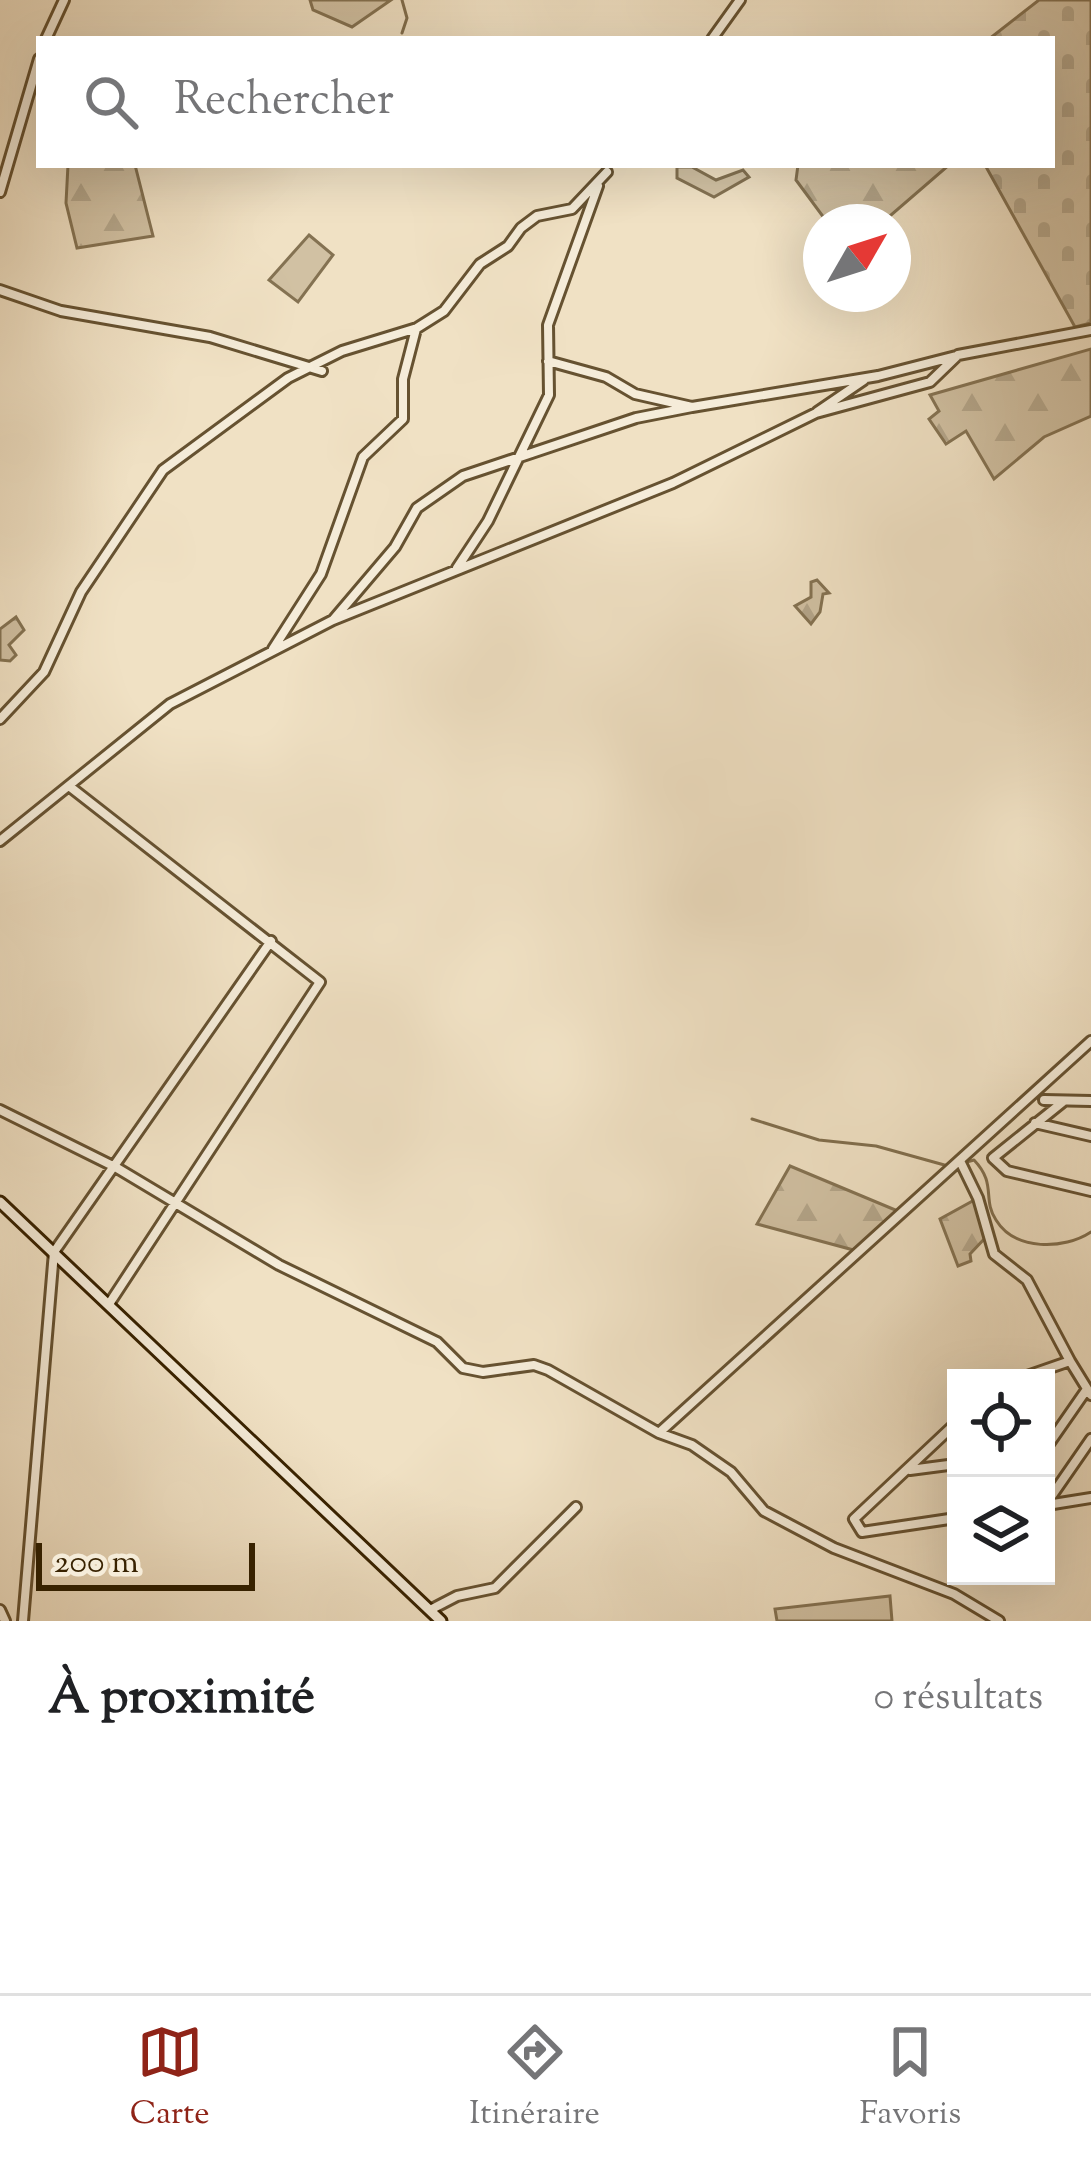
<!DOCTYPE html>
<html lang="fr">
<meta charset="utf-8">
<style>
:root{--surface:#fff;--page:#f6f6f6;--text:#202124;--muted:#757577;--line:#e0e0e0;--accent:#8f2418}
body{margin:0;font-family:"Sorts Mill Goudy",serif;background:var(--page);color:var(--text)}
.controls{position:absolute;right:36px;bottom:36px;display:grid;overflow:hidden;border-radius:0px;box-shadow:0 12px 48px #0002}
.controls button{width:108px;height:108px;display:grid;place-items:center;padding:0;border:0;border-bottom:3px solid var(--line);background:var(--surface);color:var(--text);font:60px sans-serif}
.compass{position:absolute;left:803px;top:204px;width:108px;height:108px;border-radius:50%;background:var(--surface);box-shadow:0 12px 48px #0002;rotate:51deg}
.scale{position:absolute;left:36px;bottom:30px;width:219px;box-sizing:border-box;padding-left:12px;border:6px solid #382200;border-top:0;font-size:33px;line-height:42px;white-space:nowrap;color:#382200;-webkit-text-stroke:9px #f5ecd9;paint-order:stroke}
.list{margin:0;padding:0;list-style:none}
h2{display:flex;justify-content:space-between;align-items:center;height:156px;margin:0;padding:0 48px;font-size:51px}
h2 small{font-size:39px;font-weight:400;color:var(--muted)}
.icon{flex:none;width:66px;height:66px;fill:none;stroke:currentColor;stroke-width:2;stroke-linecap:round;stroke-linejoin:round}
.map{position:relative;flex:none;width:1091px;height:1621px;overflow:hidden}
.search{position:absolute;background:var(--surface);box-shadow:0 12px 48px #0002;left:36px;right:36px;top:36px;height:132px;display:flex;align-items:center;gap:30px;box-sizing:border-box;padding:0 42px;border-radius:0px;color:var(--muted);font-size:45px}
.sheet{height:372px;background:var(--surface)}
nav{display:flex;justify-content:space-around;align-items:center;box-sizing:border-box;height:168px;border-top:3px solid var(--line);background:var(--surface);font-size:33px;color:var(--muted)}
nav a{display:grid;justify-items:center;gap:6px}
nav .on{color:var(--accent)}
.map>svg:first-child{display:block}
.green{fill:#d1c1a3;stroke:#847252;stroke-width:3}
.forest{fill:url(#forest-firs);stroke:#847252;stroke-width:3}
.cemetery{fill:url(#cemetery-stones);stroke:#847252;stroke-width:3}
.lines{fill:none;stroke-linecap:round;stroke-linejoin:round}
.stream{stroke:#816e4d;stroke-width:3}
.street-casing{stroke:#665231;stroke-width:14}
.secondary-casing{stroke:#382200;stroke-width:15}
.street{stroke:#f5ecd9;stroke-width:8}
.secondary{stroke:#f5ecd9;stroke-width:9}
</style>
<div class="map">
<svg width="1091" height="1621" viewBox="0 0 1091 1621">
<defs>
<pattern id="forest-firs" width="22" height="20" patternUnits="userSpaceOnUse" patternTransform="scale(3)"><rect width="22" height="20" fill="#d1c1a3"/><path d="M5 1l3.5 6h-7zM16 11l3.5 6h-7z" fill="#b4a68b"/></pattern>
<pattern id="cemetery-stones" width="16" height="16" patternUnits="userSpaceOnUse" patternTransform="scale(3)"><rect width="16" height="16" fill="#d1c1a3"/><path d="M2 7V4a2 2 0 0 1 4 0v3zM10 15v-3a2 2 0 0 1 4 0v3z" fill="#b4a68b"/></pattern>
</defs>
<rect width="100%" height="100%" fill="#f0e1c4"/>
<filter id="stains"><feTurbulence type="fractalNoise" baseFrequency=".00167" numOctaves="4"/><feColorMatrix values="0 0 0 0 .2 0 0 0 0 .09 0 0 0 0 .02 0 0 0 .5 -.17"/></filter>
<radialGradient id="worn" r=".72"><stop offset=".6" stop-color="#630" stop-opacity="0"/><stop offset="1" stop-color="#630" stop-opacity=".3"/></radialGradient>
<path class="green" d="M310 0H391L352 27 313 10Z
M677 167H692L716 180 743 170 749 177 714 197 677 178Z
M309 235 333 255 298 302 269 280Z
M890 1596 892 1621H777L775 1609Z"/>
<path class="forest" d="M68 165H135L153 236 77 248 66 203Z
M798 165H949L883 222H827L796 180Z
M1091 349V416L1044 437 994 479 966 431 946 444 929 419 939 411 930 395Z
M817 580 829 593 823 594 820 612 811 624 795 606 811 597V582Z
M16 617 24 630 9 645 16 655 10 661 0 660V629Z
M790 1166 905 1214 861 1252 757 1224Z
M978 1198 986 1237 970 1254 971 1261 958 1266 940 1219Z"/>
<path class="cemetery" d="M1039 0H1091V323L1075 327 985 165H1052V39H989Z"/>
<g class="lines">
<path class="stream" d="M402 33 407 18 402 0
M752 1119 819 1140 876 1146 948 1166
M963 1163 974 1160C997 1184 982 1199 996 1220 1015 1251 1064 1250 1091 1232"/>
<defs>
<path id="street" d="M46 39 64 0
M712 39 740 0
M0 192 39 59
M0 290 61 311 210 337 322 371
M548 361 606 377 635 394 692 407 878 376 956 356
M817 412 864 380
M457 568 488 521 549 395 548 325 598 186
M333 620 395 547 417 508 463 476 636 418 692 407
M273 649 321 574 363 457 403 419V379L416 329
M0 719 44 672 81 592 163 470 288 378 342 351 417 328 444 311 480 264 508 246 521 228 537 216 572 209 607 172
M69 786 320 982 109 1304
M0 841 170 704 333 620 673 483 816 413 930 382 958 355 1091 330
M1044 1100 1091 1101
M1064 1101 993 1158 1007 1171 1091 1191
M0 1110 117 1168 279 1265 437 1342 463 1368 483 1372 534 1365 548 1370 659 1433 692 1445 731 1472 764 1511 834 1548 954 1594 999 1621
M1035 1123 1091 1136
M961 1163 978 1198 994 1254 1027 1280 1070 1361
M1021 1378 1070 1361 1091 1395
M956 1423 854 1519 862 1532 956 1518
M660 1432 1091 1041
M1046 1448 1087 1389
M910 1470 956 1464
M1046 1504 1091 1439
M1047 1505 1091 1498
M0 1610 5 1621
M430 1610 457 1596 495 1588 576 1507
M23 1621 54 1252 271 941"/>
<path id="secondary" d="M0 1202 441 1621"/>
</defs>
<use href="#street" class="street-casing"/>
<use href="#secondary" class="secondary-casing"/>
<use href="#street" class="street"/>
<use href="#secondary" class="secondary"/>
</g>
<rect width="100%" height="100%" filter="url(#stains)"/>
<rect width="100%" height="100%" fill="url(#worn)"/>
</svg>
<div class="controls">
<button><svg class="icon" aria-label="locate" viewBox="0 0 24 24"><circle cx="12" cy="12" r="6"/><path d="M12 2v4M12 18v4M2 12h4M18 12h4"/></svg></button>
<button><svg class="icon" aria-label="layers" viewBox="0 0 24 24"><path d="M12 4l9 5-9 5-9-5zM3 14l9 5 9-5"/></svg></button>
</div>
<svg class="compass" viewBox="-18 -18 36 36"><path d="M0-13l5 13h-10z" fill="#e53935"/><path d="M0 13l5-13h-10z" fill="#757577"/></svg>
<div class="scale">200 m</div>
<div class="search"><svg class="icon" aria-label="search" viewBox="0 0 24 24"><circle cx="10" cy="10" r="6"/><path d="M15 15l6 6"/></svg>Rechercher</div>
</div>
<section class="sheet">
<h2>À proximité<small>0 résultats</small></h2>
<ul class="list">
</ul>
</section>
<nav>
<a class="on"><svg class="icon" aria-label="map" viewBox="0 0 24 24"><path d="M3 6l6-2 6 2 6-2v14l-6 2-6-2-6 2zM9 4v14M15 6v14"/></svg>Carte</a>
<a><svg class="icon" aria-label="directions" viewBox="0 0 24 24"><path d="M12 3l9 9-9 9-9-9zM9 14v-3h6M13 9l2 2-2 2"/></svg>Itinéraire</a>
<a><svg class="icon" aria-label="saved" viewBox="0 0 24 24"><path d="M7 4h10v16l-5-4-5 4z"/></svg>Favoris</a>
</nav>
